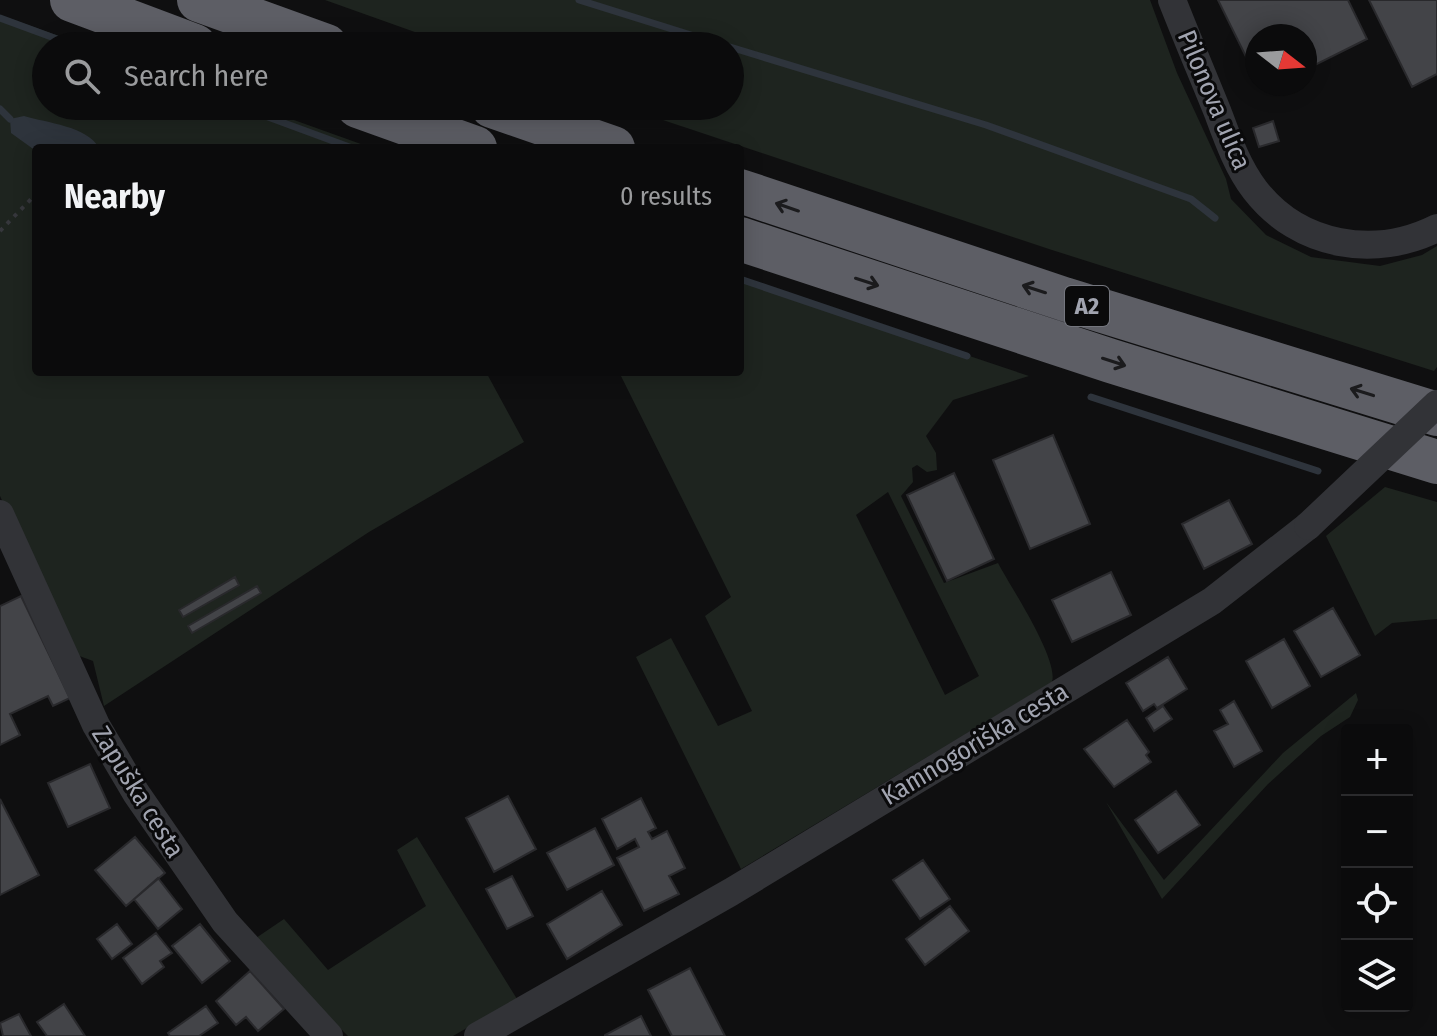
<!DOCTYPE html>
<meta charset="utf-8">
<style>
:root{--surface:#0b0b0c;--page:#141415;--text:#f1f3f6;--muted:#9a9b9d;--line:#2b2b2d}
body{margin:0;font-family:"Fira Sans Condensed",sans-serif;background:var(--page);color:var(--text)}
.controls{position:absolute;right:24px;bottom:24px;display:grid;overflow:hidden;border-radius:8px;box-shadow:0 4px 20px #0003}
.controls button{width:72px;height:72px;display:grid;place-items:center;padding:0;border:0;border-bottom:2px solid var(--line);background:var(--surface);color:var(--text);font:40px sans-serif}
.compass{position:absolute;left:1245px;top:24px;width:72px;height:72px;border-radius:50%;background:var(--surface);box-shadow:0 4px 20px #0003;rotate:107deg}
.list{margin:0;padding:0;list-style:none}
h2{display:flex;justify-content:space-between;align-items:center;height:104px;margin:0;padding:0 32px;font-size:34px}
h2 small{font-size:26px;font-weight:400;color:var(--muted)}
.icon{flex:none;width:44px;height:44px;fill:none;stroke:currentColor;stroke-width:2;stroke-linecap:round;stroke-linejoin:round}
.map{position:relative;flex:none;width:1437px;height:1036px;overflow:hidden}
.search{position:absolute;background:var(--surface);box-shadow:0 4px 20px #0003;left:32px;top:32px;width:712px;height:88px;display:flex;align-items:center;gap:20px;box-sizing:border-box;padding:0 28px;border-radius:44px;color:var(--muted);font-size:30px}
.panel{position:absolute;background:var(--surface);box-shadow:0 4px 20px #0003;left:32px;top:144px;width:712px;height:232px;border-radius:8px}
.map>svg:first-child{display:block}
.green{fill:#1e241f;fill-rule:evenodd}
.water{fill:#2e343c}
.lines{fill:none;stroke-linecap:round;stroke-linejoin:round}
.stream{stroke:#2e343c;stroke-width:7}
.building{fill:#434448;stroke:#29292c;stroke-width:2}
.path{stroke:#36373c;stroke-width:4;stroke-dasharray:4 6;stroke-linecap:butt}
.minor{stroke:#323337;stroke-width:28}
.motorway{stroke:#5d5e65;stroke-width:44}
.minor-bridge{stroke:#323337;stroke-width:28}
.oneway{stroke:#1b1b1d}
.labels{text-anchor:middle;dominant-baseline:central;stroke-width:6;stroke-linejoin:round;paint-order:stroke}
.shield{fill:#0a0a0b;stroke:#74767e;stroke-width:2}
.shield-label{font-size:24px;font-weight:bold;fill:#a1a4b0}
.street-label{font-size:26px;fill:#a1a4b0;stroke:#0a0a0b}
</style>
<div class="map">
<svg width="1437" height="1036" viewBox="0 0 1437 1036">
<rect width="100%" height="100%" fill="#0f0f10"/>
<path class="green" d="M325 0H1150L1177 73 1226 179 1231 199 1266 235 1311 257 1380 266 1422 255 1437 246V367L1434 371 1052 250 621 106H730V46H454Z
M0 15 87 46H46V106H255L372 148H36V372H486L524 442 369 532 104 706 93 661 74 654 0 496Z
M740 279 1029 376 953 400 926 436 936 453 937 470 927 472 917 465 912 468 913 482 901 496 944 583 998 563C1010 586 1059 659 1052 682L741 869 636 657 671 638 718 726 752 711 705 616 731 597 619 372H740ZM888 492 979 676 945 695 856 515Z
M1385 487 1437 502V619L1392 623 1375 636 1326 536Z
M1356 693 1358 700 1350 717 1321 736 1268 784 1162 899 1106 802 1164 880 1283 753Z
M417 837 517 999 453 1036H348L287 976 256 938 284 919 328 970 426 906 397 850Z"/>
<path class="water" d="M24 116C47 123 87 126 99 148H36V151L11 133 10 119Z"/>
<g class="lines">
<path class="stream" d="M579 0 726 46
M0 18 76 46
M730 47 986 125 1191 199 1215 218
M238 106 352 148
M0 109 10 119
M740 279 967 356
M1091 397 1318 471"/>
</g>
<path class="building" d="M1218 0H1348L1367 39 1305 70V36H1257V79Z
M1369 0H1437V74L1412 87Z
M1273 121 1279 141 1259 147 1253 128Z
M1053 435 1090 524 1030 549 993 460Z
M954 473 994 559 947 581 907 495Z
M1229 500 1252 544 1204 569 1182 524Z
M1111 572 1131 615 1072 642 1052 600Z
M235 577 239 585 183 617 179 610Z
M257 586 261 593 192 633 188 626Z
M21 596 70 698 53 706 48 696 10 714 20 735 0 745V606Z
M1333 608 1360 655 1321 677 1294 631Z
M1284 639 1310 686 1272 708 1246 661Z
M1168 657 1187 689 1157 708 1154 704 1143 711 1126 683Z
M1234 701 1262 751 1234 767 1214 731 1228 724 1220 710Z
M1163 706 1172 719 1154 731 1146 718Z
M1127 720 1149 752 1146 755 1151 762 1114 787 1084 749Z
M90 764 110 808 68 827 48 783Z
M1176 791 1200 825 1158 853 1135 820Z
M508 796 536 849 494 872 466 818Z
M641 798 656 828 648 832 652 839 667 831 685 868 669 876 679 894 644 911 617 858 639 847 635 839 617 849 602 819Z
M0 799 39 875 0 895Z
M595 828 614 865 567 890 547 853Z
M135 837 165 873 126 906 95 870Z
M923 860 950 899 920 919 893 880Z
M512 876 533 916 507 929 486 889Z
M158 878 182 909 158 929 134 899Z
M602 891 622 925 567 959 547 924Z
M950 906 969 931 925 965 906 939Z
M117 924 132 944 112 959 97 939Z
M200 924 230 961 202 983 172 946Z
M156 933 172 953 160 961 164 967 142 984 123 958Z
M690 968 725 1036H672L648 990Z
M250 971 284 1009 258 1031 246 1017 236 1025 216 1001Z
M64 1004 85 1036H47L37 1022Z
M206 1006 218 1023 199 1036H170L168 1033Z
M19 1014 31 1036H3L0 1023Z
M641 1016 651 1036H605V1035Z"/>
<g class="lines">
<path class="path" d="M0 231 36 194"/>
<path class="minor" d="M1172 0C1187 38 1203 76 1218 113 1228 140 1238 168 1255 190 1299 247 1375 259 1437 228
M0 514 96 725 136 793 225 922 329 1036
M478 1036 731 892 1212 601 1308 526"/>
<path class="motorway" d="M72 0 195 46
M199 0 326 46
M358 106 475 148
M492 106 613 148
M740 191 1064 299 1437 414
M740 239 1111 361 1437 462"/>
<path class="minor-bridge" d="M1308 526 1437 404"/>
</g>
<defs><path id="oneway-shaft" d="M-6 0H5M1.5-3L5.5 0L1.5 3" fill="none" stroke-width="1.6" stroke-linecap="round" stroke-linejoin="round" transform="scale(2)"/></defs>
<g class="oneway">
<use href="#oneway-shaft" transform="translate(787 207) rotate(-161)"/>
<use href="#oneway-shaft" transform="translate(867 282) rotate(18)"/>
<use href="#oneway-shaft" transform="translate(1034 289) rotate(-162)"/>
<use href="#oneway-shaft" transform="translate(1114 362) rotate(18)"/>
<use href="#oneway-shaft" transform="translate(1362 392) rotate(-163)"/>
</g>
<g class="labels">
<rect class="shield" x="1065" y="286" width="44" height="40" rx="6"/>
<g class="shield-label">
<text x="1087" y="306">A2</text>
</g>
<g class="street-label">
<text transform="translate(1214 100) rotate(67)">Pilonova ulica</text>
<text transform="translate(975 744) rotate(-31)">Kamnogoriška cesta</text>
<text transform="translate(138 792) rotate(58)">Zapuška cesta</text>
</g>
</g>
</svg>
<div class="controls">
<button>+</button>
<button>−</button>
<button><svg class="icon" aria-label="locate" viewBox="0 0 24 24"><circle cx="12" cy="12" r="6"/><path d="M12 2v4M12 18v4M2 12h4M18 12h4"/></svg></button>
<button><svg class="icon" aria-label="layers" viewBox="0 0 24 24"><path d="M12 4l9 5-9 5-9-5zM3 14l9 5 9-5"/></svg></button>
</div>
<svg class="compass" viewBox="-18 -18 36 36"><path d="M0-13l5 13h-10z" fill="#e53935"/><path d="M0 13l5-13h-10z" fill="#9a9b9d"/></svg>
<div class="search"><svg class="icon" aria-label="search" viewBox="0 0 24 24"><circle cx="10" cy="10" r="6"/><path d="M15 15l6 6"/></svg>Search here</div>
<section class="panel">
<h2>Nearby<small>0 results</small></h2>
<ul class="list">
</ul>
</section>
</div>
